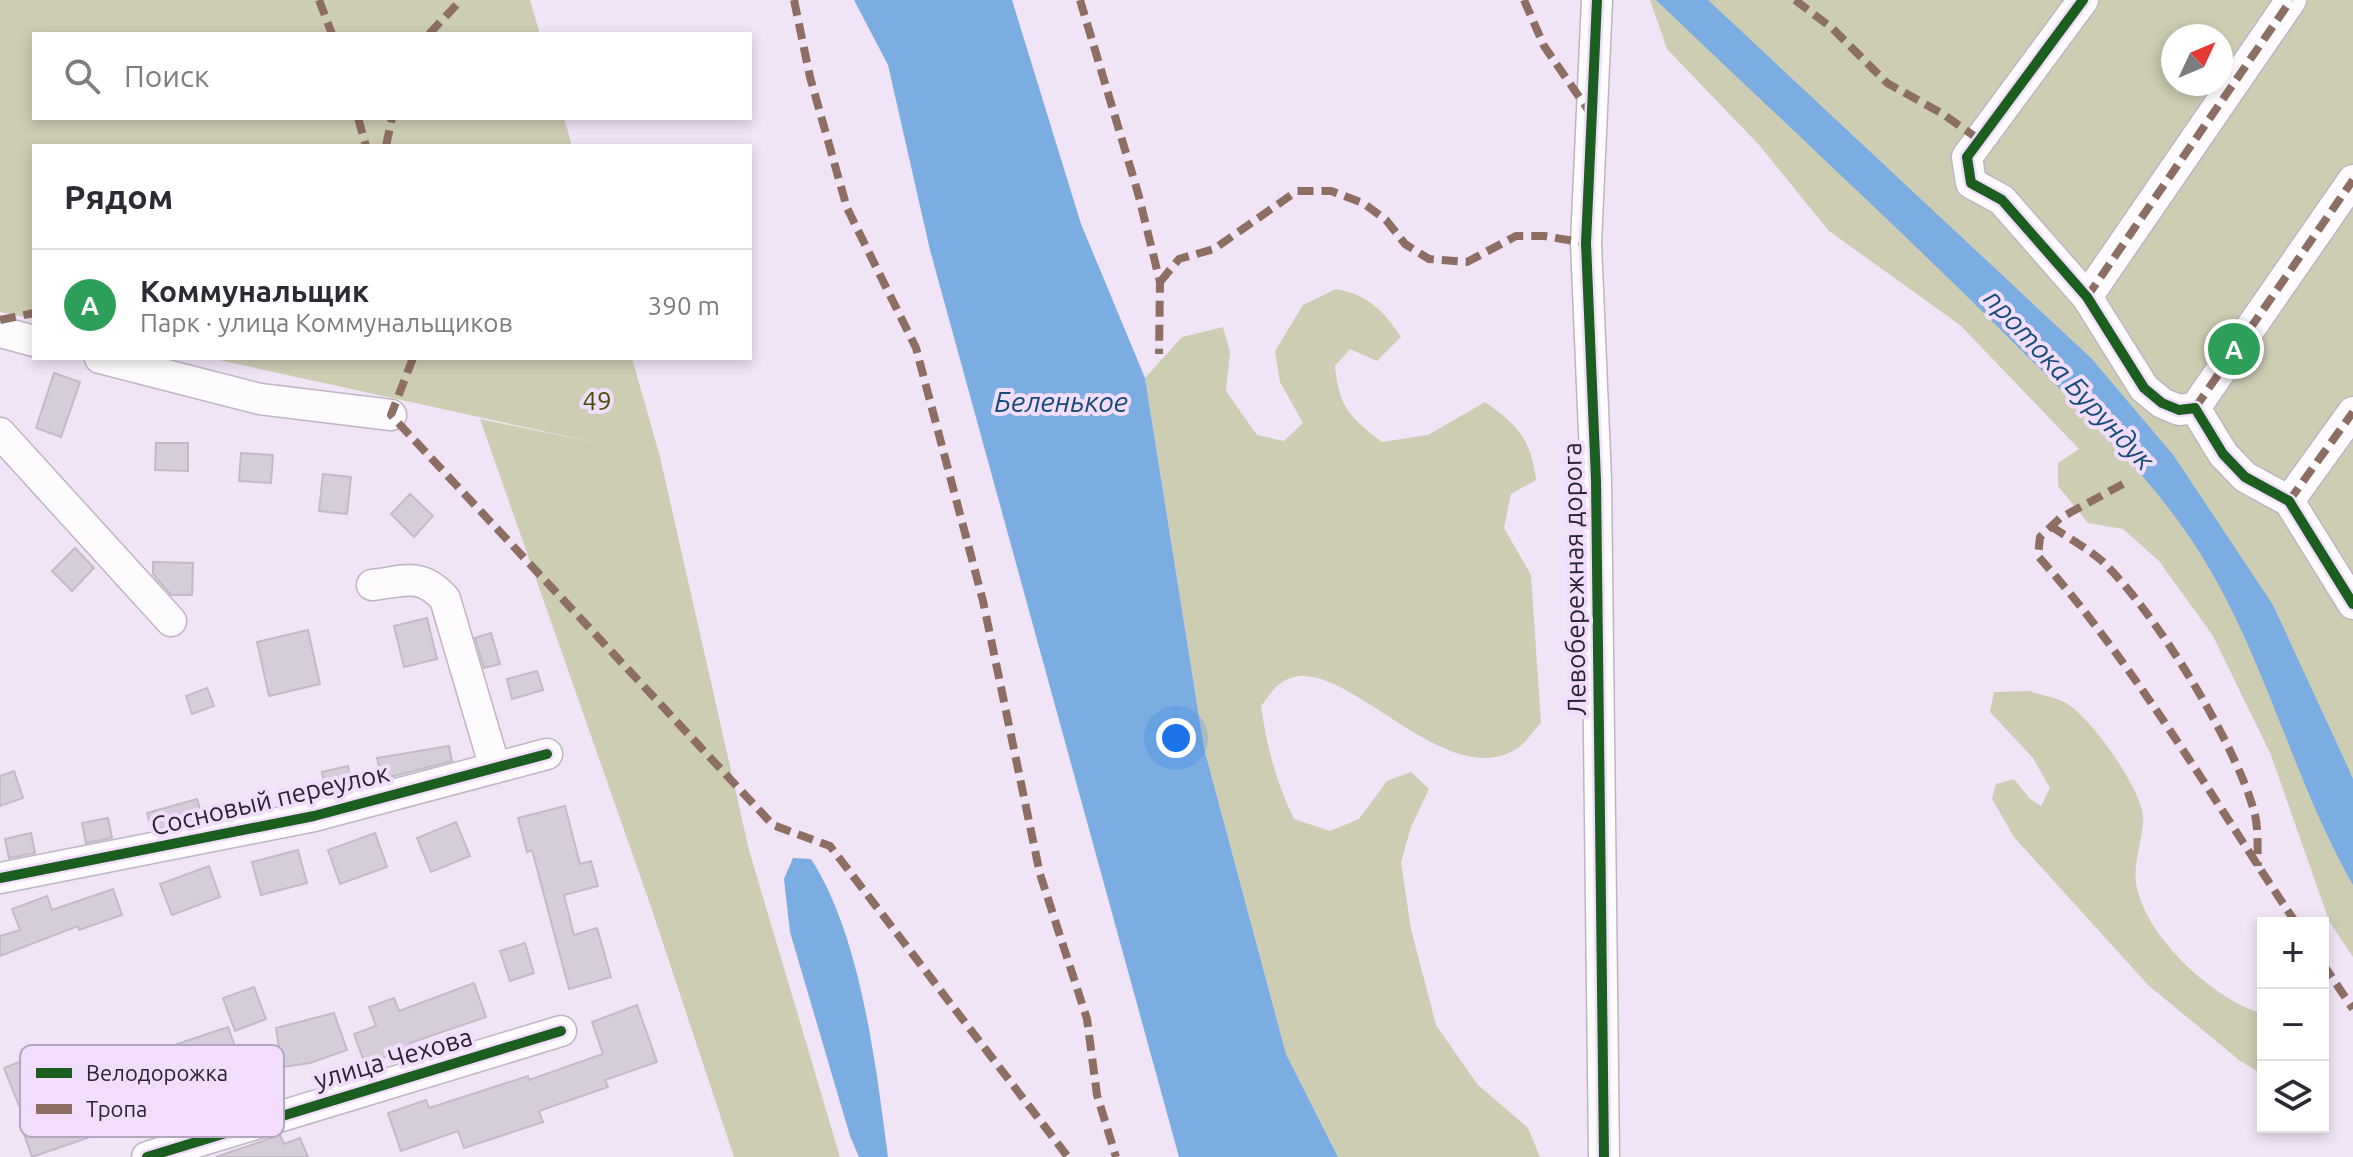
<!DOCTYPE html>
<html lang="ru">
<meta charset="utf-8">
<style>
:root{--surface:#fff;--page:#f2f2f3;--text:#2b2b33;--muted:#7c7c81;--line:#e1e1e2;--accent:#706775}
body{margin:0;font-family:Ubuntu,sans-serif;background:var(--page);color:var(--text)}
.controls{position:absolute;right:24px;bottom:24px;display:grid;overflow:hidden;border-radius:0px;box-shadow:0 4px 12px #0003}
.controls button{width:72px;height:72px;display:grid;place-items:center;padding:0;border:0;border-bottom:2px solid var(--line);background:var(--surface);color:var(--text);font:40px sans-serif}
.compass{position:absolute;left:2161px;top:24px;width:72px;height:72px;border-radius:50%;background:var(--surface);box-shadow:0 4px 12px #0003;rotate:46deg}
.you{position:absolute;left:1176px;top:738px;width:28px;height:28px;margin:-20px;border:6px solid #fff;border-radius:50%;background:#1a73e8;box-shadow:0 0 0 12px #1a73e833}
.badge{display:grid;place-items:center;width:52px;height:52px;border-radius:50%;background:var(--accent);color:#fff;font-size:26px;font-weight:700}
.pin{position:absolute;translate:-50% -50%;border:4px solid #fff;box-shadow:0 2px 8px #0006}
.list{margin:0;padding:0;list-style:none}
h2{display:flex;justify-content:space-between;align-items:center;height:104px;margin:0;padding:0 32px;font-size:34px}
h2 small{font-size:26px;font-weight:400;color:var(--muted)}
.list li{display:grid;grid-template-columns:52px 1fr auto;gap:24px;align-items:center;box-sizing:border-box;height:112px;padding:0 32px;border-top:2px solid var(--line)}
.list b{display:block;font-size:30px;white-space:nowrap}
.list p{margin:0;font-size:26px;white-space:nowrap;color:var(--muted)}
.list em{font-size:26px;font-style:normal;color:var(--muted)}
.icon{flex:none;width:44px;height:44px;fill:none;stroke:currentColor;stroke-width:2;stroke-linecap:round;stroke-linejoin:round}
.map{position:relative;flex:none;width:2353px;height:1157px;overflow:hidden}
.search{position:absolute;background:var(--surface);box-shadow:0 4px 12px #0003;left:32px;top:32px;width:720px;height:88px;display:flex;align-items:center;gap:20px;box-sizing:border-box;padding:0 28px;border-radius:0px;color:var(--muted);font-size:30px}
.panel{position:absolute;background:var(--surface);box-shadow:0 4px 12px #0003;left:32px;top:144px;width:720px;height:216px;border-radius:0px}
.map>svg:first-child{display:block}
.green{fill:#cdcdb4;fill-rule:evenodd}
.water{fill:#7cade2}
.building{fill:#d6cdda;stroke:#c3bac8;stroke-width:2}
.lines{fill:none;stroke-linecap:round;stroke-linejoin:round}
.minor-casing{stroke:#beb5c2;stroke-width:33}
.minor{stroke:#fdfbfe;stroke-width:30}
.quiet{stroke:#8d6e63;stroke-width:8;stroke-dasharray:16 8;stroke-linecap:butt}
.cycleway-casing{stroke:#f2ddfd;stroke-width:15}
.cycleway{stroke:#1b5e20;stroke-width:10}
.labels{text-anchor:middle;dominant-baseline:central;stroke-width:8;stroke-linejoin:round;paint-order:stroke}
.park-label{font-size:26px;fill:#475102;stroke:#f2ddfd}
.street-label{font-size:26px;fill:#2b232f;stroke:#f2ddfd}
.water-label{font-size:28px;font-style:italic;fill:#154c79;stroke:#f2ddfd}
.key{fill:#f2ddfd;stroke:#b6a5bf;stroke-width:2}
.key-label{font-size:22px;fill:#2b232f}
</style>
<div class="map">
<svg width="2353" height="1157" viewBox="0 0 2353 1157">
<rect width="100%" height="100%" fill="#f0e4f6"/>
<path class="green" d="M0 0H530L540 34H34V118H564L572 146H34V319L0 312Z
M1650 0H2353V957L2329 921 2271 755 2213 636 2159 561 2123 529 2088 523 2058 486V463L2079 449 1960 325 1829 231 1760 146 1667 49ZM2173 36H2221V84H2173Z
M1336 289C1367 294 1384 311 1401 337L1377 361 1350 349 1335 366C1339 408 1350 417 1382 442L1428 435 1485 402C1518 425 1531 440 1536 480L1511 494 1504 528 1531 575 1541 723C1533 731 1525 744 1516 749 1442 796 1336 642 1281 683 1273 688 1267 699 1261 706 1267 747 1276 782 1294 819L1330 831 1359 819 1387 781 1411 772 1429 789 1411 827 1401 862 1411 929 1436 1025 1477 1084 1528 1128 1540 1157H1338L1286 1054 1204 748 1145 378 1182 337 1223 327 1230 352 1226 391 1257 435 1284 441 1303 423 1280 382 1275 351 1303 305Z
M210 358H632L660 457 749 850 840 1157H734L651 907 480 419 602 444Z
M2029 691C2041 695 2054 697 2064 702 2089 714 2141 788 2143 816 2144 838 2133 860 2136 883 2144 936 2214 1000 2263 1014V1075L2239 1060 2148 985 2014 837 1992 799 1996 784 2014 779 2029 798 2041 806 2050 788 2033 758 1990 712 1994 692Z"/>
<path class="water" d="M854 0H1012L1081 224 1145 378 1204 748 1286 1054 1338 1157H1179L930 250 888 65Z
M1656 0H1708L2092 359 2174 456 2273 605 2345 761 2353 779V885C2292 778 2265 655 2198 550 2149 473 2079 408 2014 343 1897 226 1775 114 1656 0Z
M793 858 811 859C861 936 876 1066 888 1157H859L850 1136 790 932 784 879Z"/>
<path class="building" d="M54 373 80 382 61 437 36 428Z
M156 443H188V471L155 470Z
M241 453 273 455 271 483 239 481Z
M323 474 351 477 347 514 319 511Z
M410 494 433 516 414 537 391 514Z
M75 548 94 568 72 591 52 571Z
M153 562 193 563 192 595H171L153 574Z
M427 618 437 659 404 667 394 626Z
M308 630 320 684 269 696 257 642Z
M491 633 500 664 484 668 475 638Z
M537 671 543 690 512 699 507 679Z
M207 688 214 706 192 714 186 696Z
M449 746 452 761 382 779 377 758Z
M348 766 352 787 326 794 322 772Z
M14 771 23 798 0 806V776Z
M197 799 203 820 152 830 147 813Z
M565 806 580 864 591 861 598 886 564 895 574 935 597 928 611 977 569 989 532 850 527 852 518 818Z
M108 818 112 838 86 843 82 823Z
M456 822 470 856 431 872 417 838Z
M31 833 35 853 9 858 5 839Z
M375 833 387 867 340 884 328 850Z
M298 850 307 883 261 895 252 862Z
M209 866 220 897 172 915 160 884Z
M113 889 122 915 79 930 78 926 0 956V936L20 930 12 909 47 896 52 910Z
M525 943 534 973 510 981 500 951Z
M474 983 486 1017 410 1043 412 1048 365 1064 354 1034 376 1026 369 1007 394 998 399 1011Z
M254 987 266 1019 235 1031 223 998Z
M637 1005 657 1062 605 1080 608 1087 539 1111 543 1122 464 1148 458 1131 401 1151 388 1113 426 1100 429 1108 528 1076 529 1080 603 1054 592 1022Z
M334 1013 347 1050 310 1063 282 1067 276 1028Z
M228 1027 243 1068 170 1094 175 1108 32 1157 21 1125 26 1123 4 1068 32 1057 54 1112 185 1065 177 1044Z
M280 1135 284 1144 300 1138 308 1157H216Z"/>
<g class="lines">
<defs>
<path id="minor" d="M1597 0 1586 243 1596 480 1604 1157
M2083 0 1967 157 1971 183 2002 200 2087 297 2144 388 2162 403 2179 410 2195 408 2223 454 2245 477 2289 501 2353 604
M2087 297 2291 0
M0 332 34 341
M100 358 260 399 391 415
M2195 408 2353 180
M0 433 171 621
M2289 501 2353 412
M372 585C405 581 421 572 445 599L495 768
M0 878 314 816 547 754
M147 1157 561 1031"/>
</defs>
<use href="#minor" class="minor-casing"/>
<use href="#minor" class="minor"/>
<path class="quiet" d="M319 0 332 34
M794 0 810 77 847 208 916 348 983 601 1040 874 1087 1019 1097 1095 1116 1157
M1080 0 1138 193 1160 282 1159 354
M1524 0 1544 46 1591 114
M1795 0 1832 28 1887 83 1943 114 1981 141
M429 34 461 0
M358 118 366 146
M386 146 392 118
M1160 282 1179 259 1214 249 1297 191H1331L1363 203 1386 220 1405 244 1429 259 1467 262 1516 236H1544L1586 243
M2087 297 2291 0
M0 320 34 313
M413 358 391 415 773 825 830 846 1068 1157
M2195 408 2353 180
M2123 484 2060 518 2040 537 2038 556C2137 667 2213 800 2296 923
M2289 501 2353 412
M2051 526C2068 538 2087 548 2102 561 2154 610 2235 742 2254 811 2259 828 2257 849 2258 866
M2323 964 2353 1009"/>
<defs>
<path id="cycleway" d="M1597 0 1586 243 1596 480 1604 1157
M2083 0 1967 157 1971 183 2002 200 2087 297 2144 388 2162 403 2179 410 2195 408 2223 454 2245 477 2289 501 2353 604
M0 878 314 816 547 754
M147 1157 561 1031"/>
</defs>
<use href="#cycleway" class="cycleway-casing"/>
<use href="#cycleway" class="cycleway"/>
</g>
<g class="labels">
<g class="park-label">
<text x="597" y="400">49</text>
</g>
<g class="street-label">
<text transform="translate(1574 579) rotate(-91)">Левобережная дорога</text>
<text transform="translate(270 799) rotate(-13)">Сосновый переулок</text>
<text transform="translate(393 1058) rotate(-16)">улица Чехова</text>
</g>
<g class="water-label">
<text transform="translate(2070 379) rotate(47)">протока Бурундук</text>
<text x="1061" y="401">Беленькое</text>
</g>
</g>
<rect x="20" y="1045" width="264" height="92" rx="12" class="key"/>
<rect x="36" y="1068" width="36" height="10" fill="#1b5e20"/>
<rect x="36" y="1104" width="36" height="10" fill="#8d6e63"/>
<g class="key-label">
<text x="86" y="1081">Велодорожка</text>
<text x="86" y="1117">Тропа</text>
</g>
</svg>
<div class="controls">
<button>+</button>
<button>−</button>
<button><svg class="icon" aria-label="layers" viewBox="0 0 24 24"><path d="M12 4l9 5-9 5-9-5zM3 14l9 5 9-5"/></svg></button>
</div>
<svg class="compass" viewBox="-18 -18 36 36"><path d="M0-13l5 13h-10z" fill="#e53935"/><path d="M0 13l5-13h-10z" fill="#7c7c81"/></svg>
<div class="you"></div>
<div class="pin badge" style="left:2234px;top:349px;background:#2e9e5b">A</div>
<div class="search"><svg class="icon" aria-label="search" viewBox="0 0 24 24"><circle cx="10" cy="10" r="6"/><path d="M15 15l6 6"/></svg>Поиск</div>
<section class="panel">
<h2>Рядом<small></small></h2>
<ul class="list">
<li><span class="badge" style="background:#2e9e5b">A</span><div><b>Коммунальщик</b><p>Парк · улица Коммунальщиков</p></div><em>390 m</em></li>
</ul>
</section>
</div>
